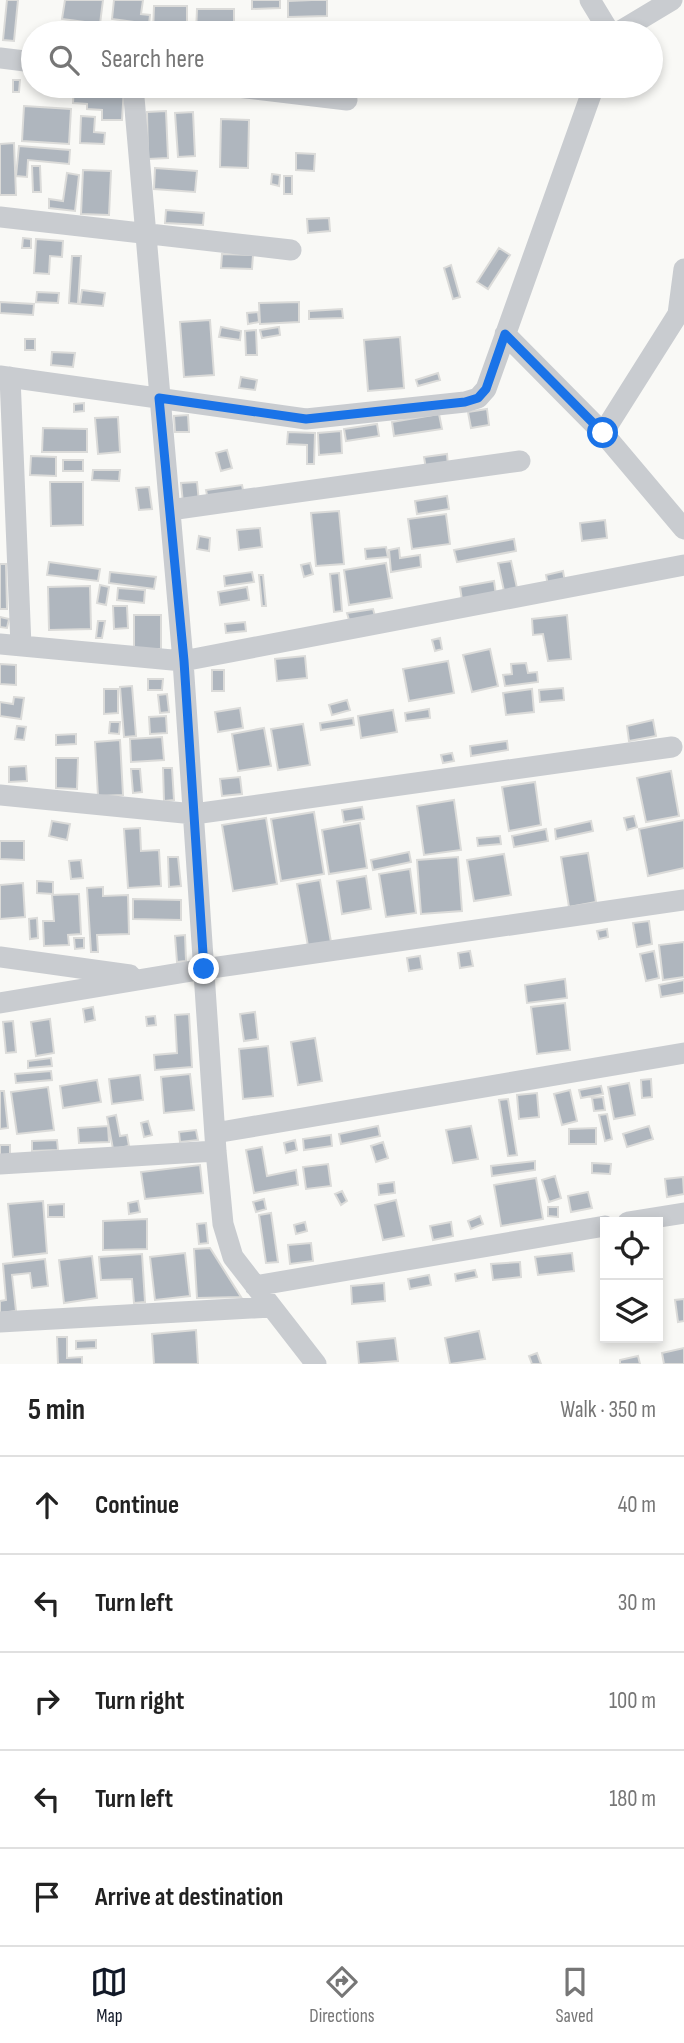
<!DOCTYPE html>
<meta charset="utf-8">
<style>
:root{--surface:#fff;--page:#f6f6f6;--text:#222;--muted:#767676;--line:#e0e0e0;--accent:#111827}
body{margin:0;font-family:"Sofia Sans Condensed",sans-serif;background:var(--page);color:var(--text)}
.controls{position:absolute;right:21px;bottom:21px;display:grid;overflow:hidden;border-radius:0px;box-shadow:0 4px 10px #0003}
.controls button{width:63px;height:63px;display:grid;place-items:center;padding:0;border:0;border-bottom:2px solid var(--line);background:var(--surface);color:var(--text);font:35px sans-serif}
.stop{position:absolute;width:21px;height:21px;margin:-16px;border:5px solid #1a73e8;border-radius:50%;background:#fff}
.stop.end{background:#1a73e8;border-color:#fff;box-shadow:0 2px 7px #0008}
.list{margin:0;padding:0;list-style:none}
h2{display:flex;justify-content:space-between;align-items:center;height:91px;margin:0;padding:0 28px;font-size:30px}
h2 small{font-size:23px;font-weight:400;color:var(--muted)}
.list li{display:grid;grid-template-columns:46px 1fr auto;gap:21px;align-items:center;box-sizing:border-box;height:98px;padding:0 28px;border-top:2px solid var(--line)}
.list b{display:block;font-size:26px;white-space:nowrap}
.list em{font-size:23px;font-style:normal;color:var(--muted)}
.icon{flex:none;width:38px;height:38px;fill:none;stroke:currentColor;stroke-width:2;stroke-linecap:round;stroke-linejoin:round}
.map{position:relative;flex:none;width:684px;height:1364px;overflow:hidden}
.search{position:absolute;background:var(--surface);box-shadow:0 4px 10px #0003;left:21px;right:21px;top:21px;height:77px;display:flex;align-items:center;gap:18px;box-sizing:border-box;padding:0 24px;border-radius:38px;color:var(--muted);font-size:26px}
.sheet{height:581px;background:var(--surface)}
nav{display:flex;justify-content:space-around;align-items:center;box-sizing:border-box;height:98px;border-top:2px solid var(--line);background:var(--surface);font-size:19px;color:var(--muted)}
nav a{display:grid;justify-items:center;gap:4px}
nav .on{color:var(--accent)}
.map>svg:first-child{display:block}
.building{fill:#afb6be;stroke:#dbdbd9;stroke-width:2}
.lines{fill:none;stroke-linecap:round;stroke-linejoin:round}
.street{stroke:#c9ccd0;stroke-width:21}
.route{stroke:#1a73e8;stroke-width:9}
</style>
<div class="map">
<svg width="684" height="1364" viewBox="0 0 684 1364">
<rect width="100%" height="100%" fill="#f9f9f6"/>
<path class="building" d="M7 0H18L14 41 3 40Z
M65 0H103L100 24 62 19Z
M114 0H143L141 14 150 15 149 24 112 19Z
M252 0H280V8L252 9Z
M312 0H327V16L288 17V1Z
M154 6H187V33H153Z
M197 9H234V33H196Z
M13 80H20L19 92H13Z
M74 86 124 88 122 120H102V110L87 109V104L73 103Z
M24 106 71 109 69 144 22 141Z
M166 111 168 158 148 159 147 112Z
M193 112 195 156 178 157 175 113Z
M81 116 95 117 94 132 105 133 104 144 80 143Z
M221 119 249 120 248 168 220 167Z
M14 143 16 195H0V144Z
M19 146 70 150 69 164 28 160 27 177 16 176Z
M296 153 315 154 314 171 296 170Z
M32 166H40L41 192H33Z
M155 168 197 171 195 192 154 189Z
M83 170 111 171 109 215 81 214Z
M67 173 79 175 75 211 49 208V199L63 201Z
M272 174 280 175 279 186 271 184Z
M284 176H292V194H284Z
M166 210 204 213 203 225 165 223Z
M329 218 330 231 308 233 307 219Z
M23 238 31 239V248H22Z
M36 239 63 241 62 257 50 256 49 274 34 273Z
M499 248 510 255 488 289 477 282Z
M222 254 253 255 252 269 221 268Z
M72 256H81L78 304 69 303Z
M451 265 460 297 453 299 444 268Z
M82 290 105 293 103 306 80 304Z
M37 292 59 293 58 303 36 302Z
M0 302 34 304 33 315 0 313Z
M299 302V322L260 324 259 303Z
M342 309 343 318 309 319V311Z
M258 312 259 322 248 324 247 313Z
M210 320 214 375 184 377 180 322Z
M221 327 241 331 240 340 219 337Z
M279 327 280 335 262 338 260 330Z
M256 330 257 355H246L245 331Z
M400 337 404 388 368 391 364 340Z
M25 339H35V350H25Z
M52 352 75 353 73 367 51 365Z
M438 373 440 380 418 386 416 380Z
M241 377 257 380 255 390 239 388Z
M84 403V411L74 412V404Z
M487 409 489 425 471 428 468 412Z
M439 414 442 429 394 436 392 422Z
M188 415 189 432H175L174 416Z
M118 417 120 452 98 454 95 418Z
M377 424 379 436 346 441 344 429Z
M43 428 87 429V452H42Z
M341 431 342 453 319 455 318 433Z
M288 432 315 433 314 464H307V445L287 444Z
M227 450 232 468 221 471 216 453Z
M447 454 448 466 426 469 424 457Z
M31 456 56 457V476L30 475Z
M63 460H83V471H63Z
M93 470H120L119 481 92 480Z
M50 482H83V525L51 526Z
M197 482 199 502 183 503 181 483Z
M242 485 244 495 208 500 206 490Z
M149 487 152 509 139 510 136 488Z
M447 496 449 509 417 514 415 501Z
M339 511 344 564 316 566 311 513Z
M446 514 450 544 412 549 408 519Z
M605 520 607 538 582 541 580 523Z
M260 528 262 547 239 550 237 530Z
M199 536 210 538 209 551 197 549Z
M514 539 516 551 457 562 454 550Z
M386 547 388 557 366 559 365 549Z
M399 548 400 558 420 555 421 567 391 572 389 550Z
M511 561 517 588 504 591 498 563Z
M49 562 100 569 98 581 47 575Z
M310 563 313 574 304 577 301 565Z
M386 563 392 598 349 605 344 570Z
M0 564H6L7 609H0Z
M563 571 565 582 548 585 546 575Z
M110 572 156 577 154 589 109 583Z
M252 572 254 582 225 586 224 576Z
M339 573 342 611 334 612 330 574Z
M259 575H263L266 606H262Z
M494 581 496 595 462 600 460 587Z
M100 585 109 587 106 605 97 603Z
M90 586 91 629 49 630 48 587Z
M247 587 249 600 220 605 218 592Z
M118 588 145 590 144 603 117 600Z
M113 606H127L128 628 114 629Z
M373 609 375 616 349 620 347 613Z
M134 615H161V649H134Z
M567 615 571 659 548 661 543 634 533 635 532 619Z
M0 617 9 619 7 628 0 627Z
M98 621H105L102 638H96Z
M245 622 246 631 226 633 225 624Z
M440 638 442 649 435 651 432 640Z
M490 649 498 686 472 692 463 655Z
M305 656 307 678 277 681 275 659Z
M448 661 454 693 409 701 403 669Z
M526 663 528 673 537 672 538 682 505 686 503 675 512 674 511 664Z
M0 664 16 665V685L0 684Z
M212 670H224V691H212Z
M148 679H163L162 690H148Z
M132 686 136 736 124 737 120 687Z
M563 688 564 700 540 702 539 690Z
M104 689H118V713L104 714Z
M532 689 534 712 506 715 503 693Z
M167 694 169 712 160 713 158 695Z
M14 697 24 698 21 719 0 716V702L13 704Z
M347 700 350 710 332 715 329 705Z
M240 708 243 728 218 732 215 712Z
M429 709 430 718 406 721 405 713Z
M393 710 397 732 361 738 358 716Z
M166 716 167 733 150 734 149 717Z
M353 718 354 725 321 730 320 723Z
M653 720 656 736 629 741 627 726Z
M110 722H120L119 734 109 733Z
M303 724 310 765 278 770 271 729Z
M17 726 26 727 24 740 15 739Z
M264 728 271 766 238 771 232 734Z
M76 734V744L56 745V735Z
M162 737 164 760 131 762 130 739Z
M120 740 123 795 98 796 95 742Z
M507 741 508 750 471 756 470 746Z
M452 753 454 761 443 763 441 755Z
M56 758H78L77 789 56 788Z
M26 766 27 781 9 782V767Z
M163 768H172L174 800 164 801Z
M131 769H140L142 792 133 793Z
M671 771 679 816 646 822 637 778Z
M240 777 242 794 222 796 220 779Z
M535 782 541 825 509 831 502 787Z
M454 800 461 850 424 855 417 806Z
M362 807 364 819 344 822 342 810Z
M314 812 324 874 281 881 271 819Z
M634 816 637 827 627 830 624 818Z
M266 818 277 884 233 891 222 825Z
M684 820V868L648 876 639 829Z
M52 821 70 824 67 840 49 836Z
M591 821 593 831 556 839 555 829Z
M360 823 367 868 329 874 322 830Z
M140 828 141 851 159 850 161 886 128 888 124 829Z
M546 829 548 841 514 847 512 836Z
M500 836 501 844 478 846 477 838Z
M0 841H24V860L0 859Z
M409 852 411 862 373 870 371 860Z
M588 853 596 902 569 907 561 857Z
M504 854 511 895 474 901 467 860Z
M168 857H178L181 886 169 887Z
M458 857 462 911 421 914 417 860Z
M81 860 83 878 71 879 69 861Z
M410 869 416 913 386 917 379 874Z
M366 876 371 909 342 914 337 881Z
M320 880 331 942 308 946 297 884Z
M37 881 53 882V894L37 893Z
M23 883 25 917 0 919V885Z
M103 887V896L128 895 129 934 97 935 98 952H91L87 888Z
M79 894 81 934 68 935 69 945 44 946 43 921H54L52 895Z
M133 899 181 900V920L133 919Z
M37 918 38 938 30 939 29 919Z
M649 921 652 944 637 947 633 923Z
M607 929 608 937 599 939 597 931Z
M185 935 186 961 177 962 175 936Z
M74 938H84V948L75 949Z
M684 942V977L663 980 659 945Z
M470 951 473 966 460 968 458 953Z
M654 951 659 978 646 981 640 954Z
M420 956 422 969 409 971 407 958Z
M565 979 567 998 527 1003 525 985Z
M684 980V993L661 997 659 985Z
M565 1003 570 1050 537 1054 531 1007Z
M93 1007 95 1020 85 1022 83 1009Z
M255 1012 258 1039 244 1041 240 1014Z
M189 1014 192 1067 155 1070 154 1055 177 1053 175 1015Z
M155 1016 156 1025 147 1026 146 1017Z
M50 1019 54 1053 36 1056 31 1022Z
M13 1021 16 1052 6 1053 3 1022Z
M315 1038 322 1081 298 1085 291 1042Z
M268 1046 273 1096 243 1099 239 1049Z
M51 1058 52 1066 28 1068V1061Z
M51 1071 52 1080 16 1083 15 1074Z
M190 1074 194 1110 164 1113 161 1077Z
M140 1075 143 1100 112 1104 109 1079Z
M651 1079 652 1097 642 1098 641 1080Z
M97 1080 101 1102 63 1108 60 1086Z
M629 1083 635 1115 614 1119 608 1087Z
M601 1086 603 1094 581 1098 579 1090Z
M48 1087 54 1130 17 1134 11 1092Z
M570 1090 577 1121 562 1125 554 1094Z
M0 1091H4L8 1128 0 1129Z
M537 1093 539 1117 519 1119 517 1095Z
M603 1097 605 1110 594 1111 592 1098Z
M508 1099 517 1155 508 1156 499 1100Z
M607 1114 612 1139 605 1141 599 1115Z
M116 1115 120 1136 127 1135 129 1146 113 1149 107 1117Z
M148 1121 152 1135 144 1137 141 1123Z
M108 1126 109 1142 79 1143 78 1128Z
M378 1126 380 1136 341 1144 339 1134Z
M471 1126 478 1159 453 1163 446 1130Z
M649 1126 653 1139 627 1147 623 1134Z
M596 1128V1144H569V1129Z
M196 1130 198 1140 180 1142 179 1132Z
M331 1135 332 1146 304 1150 303 1139Z
M57 1140 58 1150 32 1151V1141Z
M295 1140 297 1150 286 1153 284 1143Z
M383 1142 388 1158 376 1162 371 1146Z
M0 1145H10V1155L0 1156Z
M262 1147 267 1176 296 1170 298 1185 254 1193 246 1150Z
M535 1161V1170L492 1176 491 1166Z
M592 1163 611 1164 610 1174 592 1173Z
M328 1164 331 1186 306 1189 303 1167Z
M200 1165 203 1193 145 1199 141 1172Z
M555 1176 561 1198 549 1202 542 1180Z
M683 1177 684 1194 667 1197 665 1179Z
M536 1178 543 1219 501 1226 494 1185Z
M394 1182 395 1193 379 1195 378 1184Z
M342 1191 347 1201 341 1205 335 1194Z
M588 1192 592 1208 571 1212 568 1196Z
M264 1199 266 1209 256 1212 253 1202Z
M396 1200 404 1236 383 1240 375 1205Z
M43 1201 47 1253 13 1257 8 1204Z
M138 1201 140 1212 129 1214 128 1203Z
M64 1204V1217H48V1205Z
M548 1207H558V1217L548 1216Z
M271 1213 278 1262 266 1263 259 1215Z
M480 1216 483 1224 471 1229 468 1221Z
M147 1219V1249L103 1250V1221Z
M305 1222 307 1231 296 1234 294 1225Z
M451 1222 453 1236 433 1240 430 1226Z
M206 1223 208 1243 199 1244 197 1224Z
M311 1243 313 1261 290 1264 288 1245Z
M210 1248 241 1297 197 1298 194 1249Z
M185 1253 190 1296 155 1300 150 1257Z
M572 1253 574 1271 538 1275 535 1257Z
M142 1254 145 1302 134 1303 132 1279 101 1280 99 1257Z
M92 1256 97 1298 64 1303 59 1260Z
M45 1259 48 1286 32 1288 30 1273 12 1275 16 1311 0 1313V1301L6 1300 3 1264Z
M520 1262 521 1277 493 1280 491 1264Z
M475 1270 477 1277 456 1281 455 1274Z
M429 1275 431 1285 410 1289 408 1279Z
M384 1283 385 1301 352 1304 351 1286Z
M684 1299V1321L678 1322 675 1300Z
M196 1330 198 1364H154L152 1334Z
M479 1331 485 1359 450 1364 445 1338Z
M57 1337H67V1358L82 1357V1364H58Z
M395 1338 398 1361 359 1364 357 1342Z
M96 1340V1348L76 1349V1341Z
M684 1348V1364H664L662 1353Z
M537 1353 541 1364H532L529 1356Z
M638 1356 640 1364H620V1360Z"/>
<g class="lines">
<path class="street" d="M590 0 610 33
M617 33 672 0
M0 58 33 62
M133 86 183 661 216 1151 223 1224 233 1257 316 1364
M229 86 347 100
M0 217 291 250
M505 334 603 433 684 529
M0 376 306 419 465 402 478 398 486 389 594 86
M10 377 21 646
M603 433 678 314 684 269
M170 510 520 461
M0 644 183 661 684 565
M0 795 194 814 672 747
M0 957 130 975
M0 1003 204 969 684 900
M215 1133 684 1053
M0 1164 216 1151
M628 1222 684 1213
M255 1286 605 1226
M0 1322 271 1307"/>
</g>
<g class="lines">
<path class="route" d="M204 969 184 661 159 398 306 419 465 402 478 398 486 389 505 334 603 433"/>
</g>
</svg>
<div class="controls">
<button><svg class="icon" aria-label="locate" viewBox="0 0 24 24"><circle cx="12" cy="12" r="6"/><path d="M12 2v4M12 18v4M2 12h4M18 12h4"/></svg></button>
<button><svg class="icon" aria-label="layers" viewBox="0 0 24 24"><path d="M12 4l9 5-9 5-9-5zM3 14l9 5 9-5"/></svg></button>
</div>
<div class="stop" style="left:603px;top:433px"></div>
<div class="stop end" style="left:204px;top:969px"></div>
<div class="search"><svg class="icon" aria-label="search" viewBox="0 0 24 24"><circle cx="10" cy="10" r="6"/><path d="M15 15l6 6"/></svg>Search here</div>
</div>
<section class="sheet">
<h2>5 min<small>Walk · 350 m</small></h2>
<ul class="list">
<li><svg class="icon" aria-label="ahead" viewBox="0 0 24 24"><path d="M12 20V5M6 11l6-6 6 6"/></svg><div><b>Continue</b></div><em>40 m</em></li>
<li><svg class="icon" aria-label="left" viewBox="0 0 24 24"><path d="M17 20v-9H6M10 6l-5 5 5 5"/></svg><div><b>Turn left</b></div><em>30 m</em></li>
<li><svg class="icon" aria-label="right" viewBox="0 0 24 24"><path d="M7 20v-9h11M14 6l5 5-5 5"/></svg><div><b>Turn right</b></div><em>100 m</em></li>
<li><svg class="icon" aria-label="left" viewBox="0 0 24 24"><path d="M17 20v-9H6M10 6l-5 5 5 5"/></svg><div><b>Turn left</b></div><em>180 m</em></li>
<li><svg class="icon" aria-label="arrive" viewBox="0 0 24 24"><path d="M6 21V4h12l-3 4 3 4H6"/></svg><div><b>Arrive at destination</b></div></li>
</ul>
</section>
<nav>
<a class="on"><svg class="icon" aria-label="map" viewBox="0 0 24 24"><path d="M3 6l6-2 6 2 6-2v14l-6 2-6-2-6 2zM9 4v14M15 6v14"/></svg>Map</a>
<a><svg class="icon" aria-label="directions" viewBox="0 0 24 24"><path d="M12 3l9 9-9 9-9-9zM9 14v-3h6M13 9l2 2-2 2"/></svg>Directions</a>
<a><svg class="icon" aria-label="saved" viewBox="0 0 24 24"><path d="M7 4h10v16l-5-4-5 4z"/></svg>Saved</a>
</nav>
